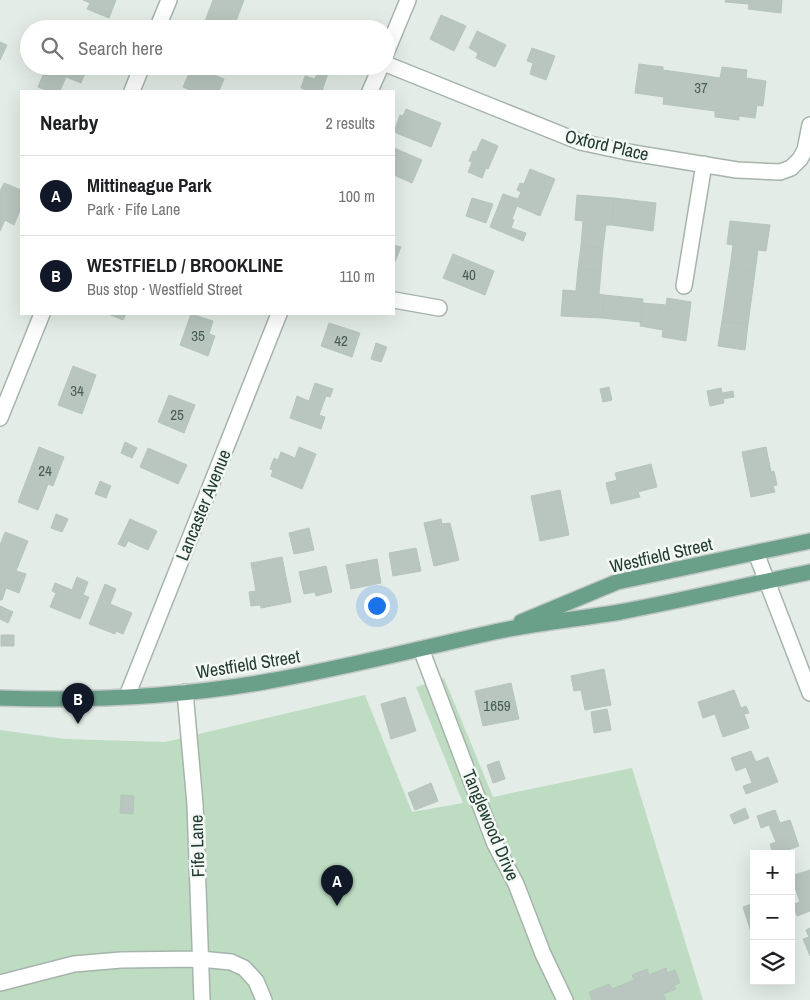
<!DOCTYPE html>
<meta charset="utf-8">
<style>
:root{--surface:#fff;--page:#f6f6f6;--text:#202124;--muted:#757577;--line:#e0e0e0;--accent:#111827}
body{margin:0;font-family:"Archivo Narrow",sans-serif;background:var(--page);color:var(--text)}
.controls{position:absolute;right:15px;bottom:15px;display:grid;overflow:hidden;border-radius:0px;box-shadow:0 5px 20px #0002}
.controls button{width:45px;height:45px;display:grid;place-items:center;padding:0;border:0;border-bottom:1px solid var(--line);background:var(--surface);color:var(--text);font:25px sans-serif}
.you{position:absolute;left:376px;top:605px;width:18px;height:18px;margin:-12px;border:4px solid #fff;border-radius:50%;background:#1a73e8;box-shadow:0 0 0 8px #1a73e833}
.badge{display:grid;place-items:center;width:32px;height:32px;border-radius:50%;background:var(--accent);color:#fff;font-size:16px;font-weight:700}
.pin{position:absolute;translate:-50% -41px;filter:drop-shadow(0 1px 2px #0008)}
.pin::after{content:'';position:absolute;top:26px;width:18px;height:15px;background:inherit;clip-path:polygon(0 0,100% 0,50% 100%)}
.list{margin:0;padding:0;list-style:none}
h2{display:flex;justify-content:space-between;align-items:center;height:65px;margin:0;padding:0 20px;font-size:21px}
h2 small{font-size:16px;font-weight:400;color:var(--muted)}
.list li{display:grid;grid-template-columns:32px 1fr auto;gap:15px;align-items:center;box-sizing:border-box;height:80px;padding:0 20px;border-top:1px solid var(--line)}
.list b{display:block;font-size:19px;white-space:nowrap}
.list p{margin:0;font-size:16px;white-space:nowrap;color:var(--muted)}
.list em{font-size:16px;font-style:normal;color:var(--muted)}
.icon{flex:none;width:28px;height:28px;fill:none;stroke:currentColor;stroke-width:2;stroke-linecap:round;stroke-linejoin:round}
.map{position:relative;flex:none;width:810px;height:1000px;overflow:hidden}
.search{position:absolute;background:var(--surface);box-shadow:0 5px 20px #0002;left:20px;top:20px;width:375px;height:55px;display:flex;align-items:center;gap:12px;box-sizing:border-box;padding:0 18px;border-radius:28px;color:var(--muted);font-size:19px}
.panel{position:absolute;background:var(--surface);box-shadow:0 5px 20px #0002;left:20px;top:90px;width:375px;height:225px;border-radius:0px}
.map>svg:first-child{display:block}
.green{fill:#bddcc1}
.building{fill:#b8c6bf;stroke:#b5c5bc}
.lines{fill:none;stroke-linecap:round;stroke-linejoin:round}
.minor-casing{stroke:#a6b4ac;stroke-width:18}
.major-casing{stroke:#c1c8c6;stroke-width:18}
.minor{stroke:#fff;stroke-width:15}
.major{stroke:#6a9f8a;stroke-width:15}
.labels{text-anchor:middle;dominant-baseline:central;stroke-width:5;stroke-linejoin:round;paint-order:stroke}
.number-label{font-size:15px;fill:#485e55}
.street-label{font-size:18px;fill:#233c32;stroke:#f3f8f5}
</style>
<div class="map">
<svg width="810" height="1000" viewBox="0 0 810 1000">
<rect width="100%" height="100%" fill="#e3ece6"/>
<path class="green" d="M444 678 493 797 632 768 703 1000H0V730L65 739 165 742 365 695 412 812 463 803 416 687Z"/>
<path class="building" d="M83 0H116L109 18 87 9 90 3Z
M213 0H244L233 29H211L203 26Z
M726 0H750L749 4 725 2Z
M750 0H782L781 13 748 9Z
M441 15 466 26 454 51 430 39Z
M477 31 506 45 495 67 476 58 478 53 469 48Z
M0 42 7 45 0 60Z
M532 48 555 56 546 80 530 74 533 63 527 61Z
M639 64 663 67V70L720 78 722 67 747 70 746 78 766 81 763 106 757 105 755 118 739 116V120L715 117V111L663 104 664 97 635 93Z
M53 66H88L81 83 66 77 60 91H48L38 87 46 68 52 70Z
M192 66 224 79 219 91H192L183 87Z
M243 66H252L249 72 242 69Z
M310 66H335L332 75 328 73 322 91H309L301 88 305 76 315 79 319 69Z
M406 109 441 123 431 147 394 132 400 115 403 116Z
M482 139 498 146 488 169 486 168 482 178 468 172 472 162 469 161 473 151 476 152Z
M394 148 422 160 412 183 394 175Z
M530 169 555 179 540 216 517 206 512 219 514 220 511 228 526 233 523 241 490 227 503 194 518 199 521 192 517 190 520 183 524 184Z
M4 183 21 190V208L14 225 5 220 0 231V191Z
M577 195 614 198 612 225H606L603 248 581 246 583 221 575 220Z
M472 198 493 204 486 223 466 216Z
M614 198 656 203 653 231 612 225Z
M730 221 770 225 766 251 758 250 755 272 730 267 733 245 727 244Z
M394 245 401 247 394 264Z
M581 246 603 248 601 271 578 269Z
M453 254 494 271 485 295 443 278Z
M730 267 755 272 748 324 722 321Z
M578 269 601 271 599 294 604 295 602 318 561 316 563 290 576 291Z
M604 295 643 299 640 322 602 318Z
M667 298 691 302 686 341 662 337 663 330 640 326 643 303 666 305Z
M108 314H126L123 320Z
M191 314 213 321 209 334 215 336 208 356 180 345Z
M722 321 748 324 745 350 718 346Z
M329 323 360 333 352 357 321 346Z
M376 343 387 347 381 362 371 359Z
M73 366 96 375 82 414 58 405Z
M315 383 333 389 330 397 326 396 319 415 325 417 321 429 290 418 297 396 309 401Z
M609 387 612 400 603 402 600 389Z
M721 388 722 393 733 391 734 397 723 399 724 403 710 406 707 391Z
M169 395 195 405 184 433 158 422Z
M125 442 137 448 132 458 121 453Z
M39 447 64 457 53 486 48 484 38 510 18 502Z
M299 447 316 454 302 489 271 476 273 470 270 469 274 458 278 460 281 452 295 458Z
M766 447 771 472 774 471 777 485 773 486 775 492 751 497 742 452Z
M148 448 187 465 178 484 140 467Z
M651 464 657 487 638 492 640 497 611 504 606 483 617 480 615 473Z
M100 481 111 486 106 498 95 494Z
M560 490 569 535 540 541 531 496Z
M56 514 68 519 62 532 51 528Z
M130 519 157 531 148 550 128 541 125 547 118 544Z
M441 519 442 524 450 523 459 560 434 566 424 523Z
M309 528 314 550 294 554 289 533Z
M5 532 28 541 16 571 26 574 19 593 6 588 2 600H0V545Z
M416 548 421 571 393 576 389 553Z
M282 557 291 602 261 608 260 605 251 606 249 592 256 591 251 563Z
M377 559 381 583 351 589 346 565Z
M326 566 332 592 316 596 315 592 304 594 299 572Z
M77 577 88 582 83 595 89 597 80 619 50 607 56 593 52 591 55 583 72 590Z
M105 584 116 589 110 604 132 613 123 634 116 631 115 634 89 624Z
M0 606 13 612 8 623 0 619Z
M1 635H14V646H1Z
M604 669 611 705 585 710 581 690 574 691 571 676Z
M511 683 519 719 483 726 475 691Z
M734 690 741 708 746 706 749 713 744 714 749 728 723 737 715 714 703 718 698 702Z
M405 697 416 731 391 739 381 704Z
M607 709 611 730 594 733 591 712Z
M751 751 756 762 768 757 778 782 746 794 743 786 752 783 746 767 736 771 731 758Z
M499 761 505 779 493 783 487 765Z
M431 783 438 801 415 810 408 793Z
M121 795 134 796 133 814 120 813Z
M745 808 749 818 734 824 730 815Z
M775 810 780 823 790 820 799 846 777 854H773L770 844 776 842 769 825 761 828 757 816Z
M810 870V911L797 916 796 912 791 914V905L800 902 791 876Z
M754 903V931L751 932 743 907Z
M810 928V956L803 939 809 937 806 930Z
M666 968 667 973 675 970 680 983 674 985 676 989 663 994 666 1000H592L589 992 609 984 612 989 634 980 632 975 647 969 649 975Z"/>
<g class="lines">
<defs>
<path id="minor" d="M157 29 169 0
M386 53 408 0
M386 64 580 142 627 152 737 170 780 172 791 168 800 159 805 150 810 125
M132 91 142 66
M370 91 381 66
M684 286 704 164
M394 300 439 308
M0 418 42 314
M756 553 810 693
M421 649 495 844 516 884 543 954 565 1000
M185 692 195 804 202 1000
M127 696 279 314
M0 983 74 964 121 960 200 959 231 962 244 968 256 981 264 1000"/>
<path id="major" d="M521 622 617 582 810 541
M0 698C88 701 177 697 264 682 341 669 417 649 494 632 535 623 578 619 620 612 684 600 747 585 810 572"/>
</defs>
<use href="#minor" class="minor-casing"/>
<use href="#major" class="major-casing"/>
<use href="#minor" class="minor"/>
<use href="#major" class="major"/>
</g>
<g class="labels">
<g class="number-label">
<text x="701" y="87">37</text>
<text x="469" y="274">40</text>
<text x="198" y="335">35</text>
<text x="341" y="340">42</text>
<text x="77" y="390">34</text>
<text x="177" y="414">25</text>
<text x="45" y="470">24</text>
<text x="497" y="705">1659</text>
</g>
<g class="street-label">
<text transform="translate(607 145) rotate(13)">Oxford Place</text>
<text transform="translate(203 505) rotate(-68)">Lancaster Avenue</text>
<text transform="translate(661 555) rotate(-13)">Westfield Street</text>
<text transform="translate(248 664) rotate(-9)">Westfield Street</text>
<text transform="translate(491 825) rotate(67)">Tanglewood Drive</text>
<text transform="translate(197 846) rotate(-92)">Fife Lane</text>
</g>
</g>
</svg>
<div class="controls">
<button>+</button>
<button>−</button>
<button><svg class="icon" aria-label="layers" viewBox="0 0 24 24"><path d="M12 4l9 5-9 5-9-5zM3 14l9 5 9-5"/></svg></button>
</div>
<div class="you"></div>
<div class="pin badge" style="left:337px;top:906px">A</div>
<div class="pin badge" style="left:78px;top:724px">B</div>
<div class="search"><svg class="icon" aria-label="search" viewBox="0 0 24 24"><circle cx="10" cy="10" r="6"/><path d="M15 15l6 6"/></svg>Search here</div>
<section class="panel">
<h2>Nearby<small>2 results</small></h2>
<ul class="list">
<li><span class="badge">A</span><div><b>Mittineague Park</b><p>Park · Fife Lane</p></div><em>100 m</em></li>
<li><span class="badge">B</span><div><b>WESTFIELD / BROOKLINE</b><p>Bus stop · Westfield Street</p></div><em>110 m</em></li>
</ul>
</section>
</div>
